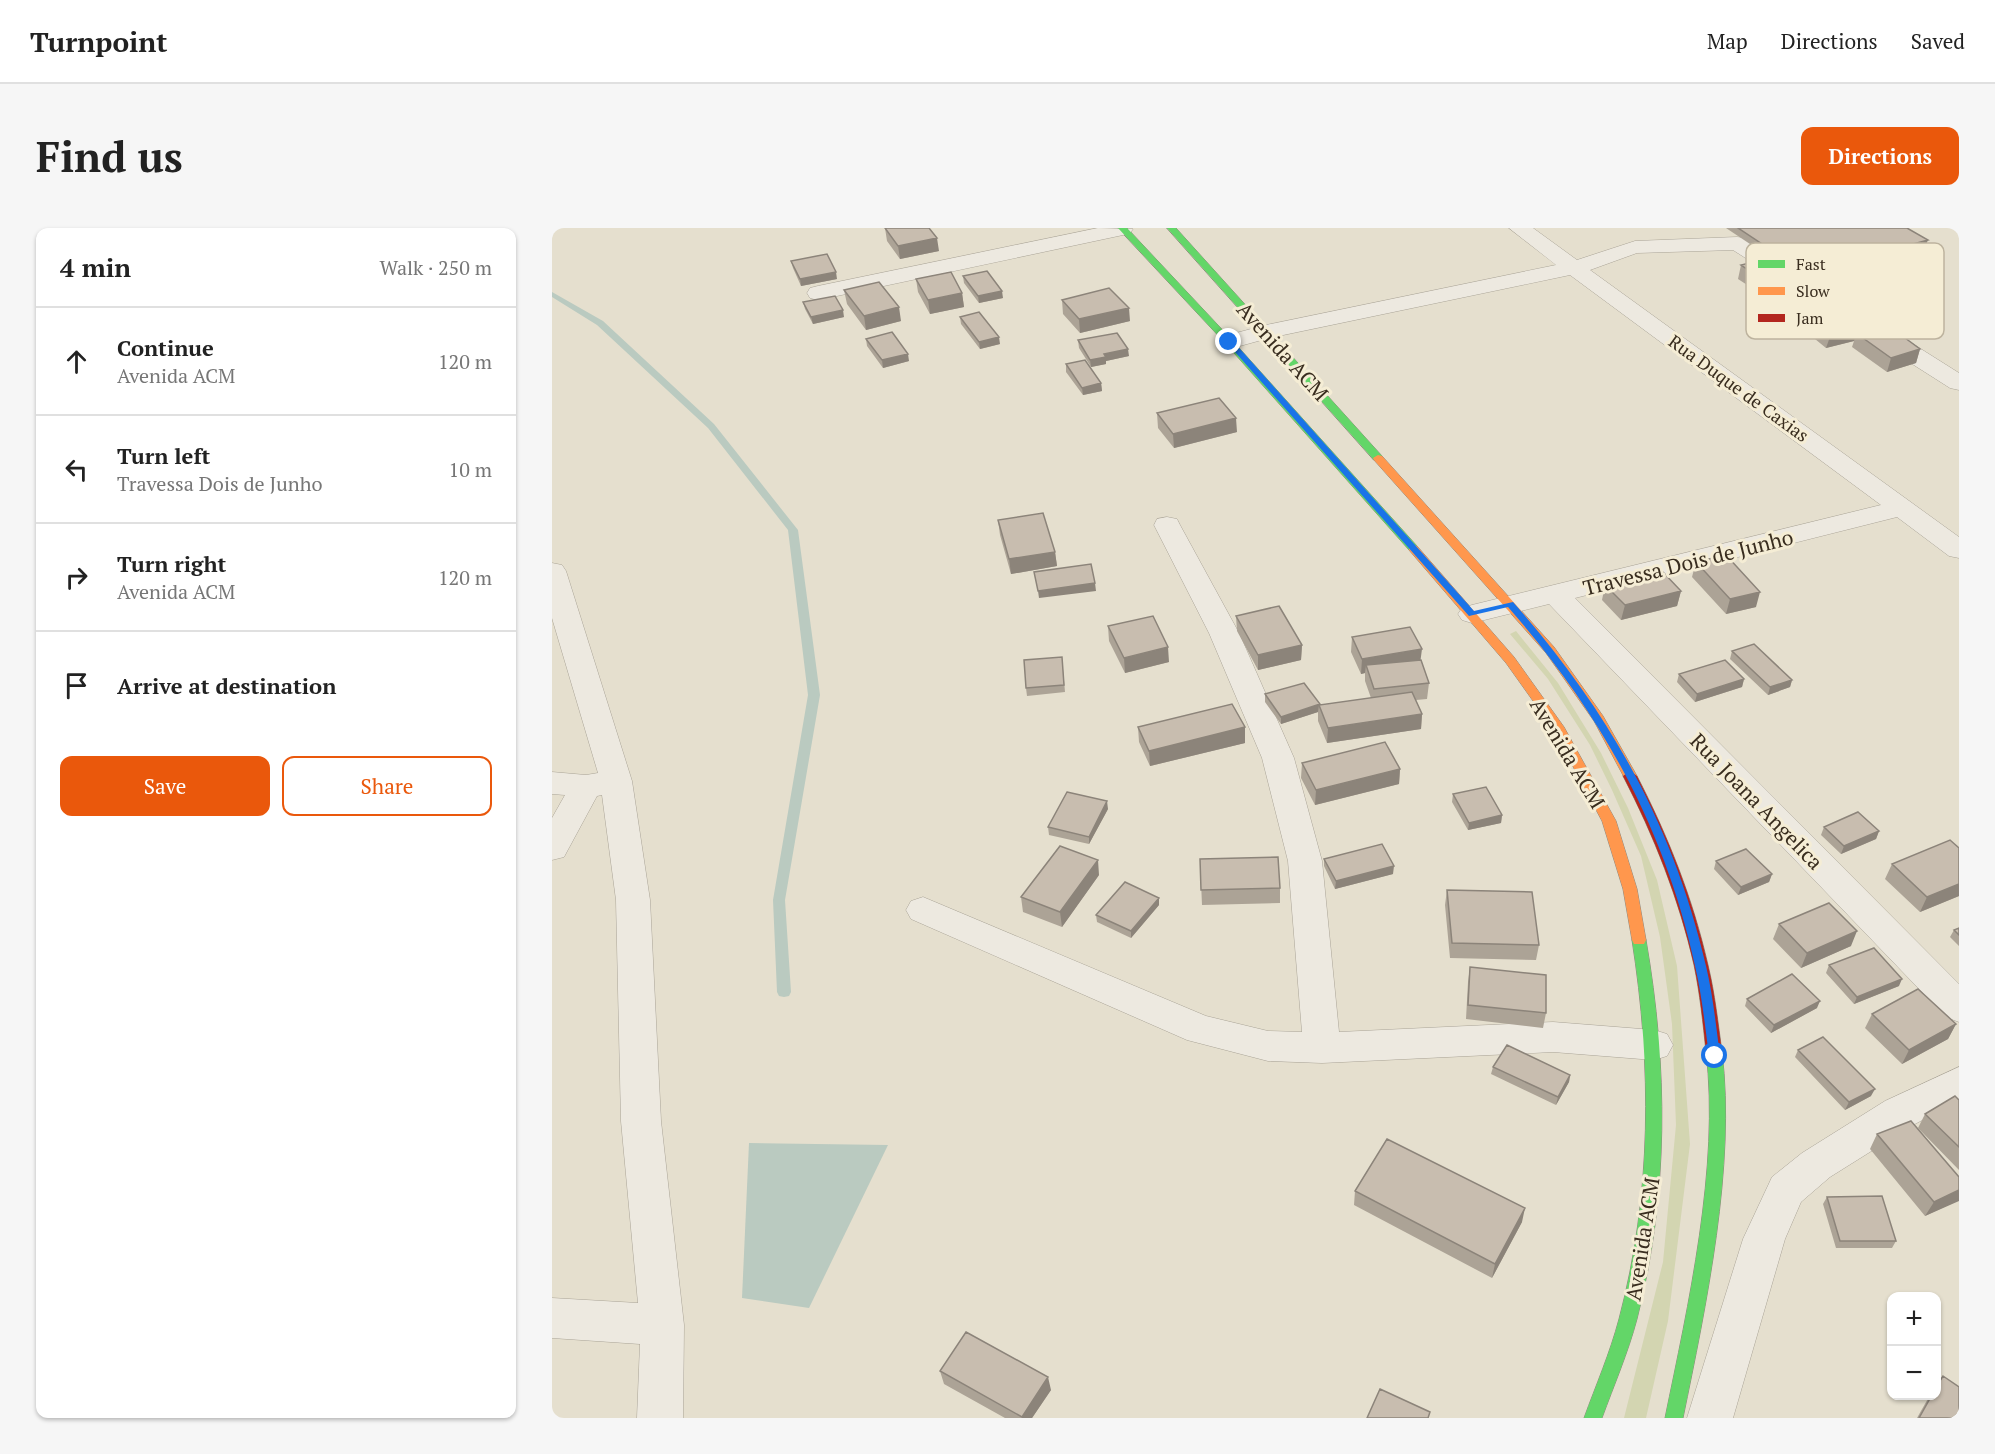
<!DOCTYPE html>
<meta charset="utf-8">
<style>
:root{--surface:#fff;--page:#f6f6f6;--text:#222;--muted:#767676;--line:#e0e0e0;--accent:#ea580c}
body{margin:0;font-family:"PT Serif",serif;background:var(--page);color:var(--text)}
.controls{position:absolute;right:18px;bottom:18px;display:grid;overflow:hidden;border-radius:12px;box-shadow:0 2px 4px #0004}
.controls button{width:54px;height:54px;display:grid;place-items:center;padding:0;border:0;border-bottom:2px solid var(--line);background:var(--surface);color:var(--text);font:30px sans-serif}
.stop{position:absolute;width:18px;height:18px;margin:-14px;border:4px solid #1a73e8;border-radius:50%;background:#fff}
.stop.end{background:#1a73e8;border-color:#fff;box-shadow:0 2px 6px #0008}
.list{margin:0;padding:0;list-style:none}
h2{display:flex;justify-content:space-between;align-items:center;height:78px;margin:0;padding:0 24px;font-size:26px}
h2 small{font-size:20px;font-weight:400;color:var(--muted)}
.list li{display:grid;grid-template-columns:39px 1fr auto;gap:18px;align-items:center;box-sizing:border-box;height:108px;padding:0 24px;border-top:2px solid var(--line)}
.list b{display:block;font-size:22px;white-space:nowrap}
.list p{margin:0;font-size:20px;white-space:nowrap;color:var(--muted)}
.list em{font-size:20px;font-style:normal;color:var(--muted)}
.actions{display:flex;gap:12px;padding:18px 24px}
.actions a{flex:1;padding:14px 0;border:2px solid var(--accent);border-radius:12px;text-align:center;font-size:21px;color:var(--accent)}
.actions .main{background:var(--accent);color:#fff}
.icon{flex:none;width:33px;height:33px;fill:none;stroke:currentColor;stroke-width:2;stroke-linecap:round;stroke-linejoin:round}
.map{position:relative;flex:none;width:1407px;height:1190px;overflow:hidden;border-radius:12px}
header{display:flex;align-items:center;gap:36px;box-sizing:border-box;height:84px;padding:0 30px;background:var(--surface);border-bottom:2px solid var(--line)}
header strong{font-size:28px}
nav{display:flex;gap:33px;margin-inline-start:auto;font-size:21px}
.intro{display:flex;align-items:center;justify-content:space-between;box-sizing:border-box;height:144px;padding:0 36px}
h1{margin:0;font-size:42px}
.button{padding:15px 27px;border-radius:12px;background:var(--accent);color:#fff;font-size:21px;font-weight:700}
main{display:flex;gap:36px;padding:0 36px}
aside{flex:1;background:var(--surface);border-radius:12px;box-shadow:0 2px 4px #0004}
.map>svg:first-child{display:block}
.green{fill:#d3d5b1}
.water{fill:#bacac0}
.lines{fill:none;stroke-linecap:round;stroke-linejoin:round}
.stream{fill:#bacac0;fill-rule:evenodd}
.street-casing{stroke:#aaa497;stroke-width:1}
.fast-casing{stroke:#90897e;stroke-width:1}
.slow-casing{stroke:#90897e;stroke-width:1}
.jam-casing{stroke:#90897e;stroke-width:1}
.street{fill:#ede9e0;fill-rule:evenodd}
.fast{fill:#63d668;fill-rule:evenodd}
.slow{fill:#ff974d;fill-rule:evenodd}
.jam{fill:#b3261e;fill-rule:evenodd}
.wall{fill:#aca396}
.shaded-wall{fill:#8c847a}
.building{fill:#c8bdaf;stroke:#8c847a;stroke-width:1.5}
.route{fill:#1a73e8}
.labels{text-anchor:middle;dominant-baseline:central;stroke-width:6;stroke-linejoin:round;paint-order:stroke}
.far-street-label{font-size:18px;fill:#392d1f;stroke:#f5edd5}
.street-label{font-size:21px;fill:#392d1f;stroke:#f5edd5}
.key{fill:#f5edd5;stroke:#bdb39e;stroke-width:1.5}
.key-label{font-size:16px;fill:#392d1f}
</style>
<header>
<strong>Turnpoint</strong>
<nav><a>Map</a><a>Directions</a><a>Saved</a></nav>
</header>
<div class="intro"><h1>Find us</h1><a class="button">Directions</a></div>
<main>
<aside>
<h2>4 min<small>Walk · 250 m</small></h2>
<ul class="list">
<li><svg class="icon" aria-label="ahead" viewBox="0 0 24 24"><path d="M12 20V5M6 11l6-6 6 6"/></svg><div><b>Continue</b><p>Avenida ACM</p></div><em>120 m</em></li>
<li><svg class="icon" aria-label="left" viewBox="0 0 24 24"><path d="M17 20v-9H6M10 6l-5 5 5 5"/></svg><div><b>Turn left</b><p>Travessa Dois de Junho</p></div><em>10 m</em></li>
<li><svg class="icon" aria-label="right" viewBox="0 0 24 24"><path d="M7 20v-9h11M14 6l5 5-5 5"/></svg><div><b>Turn right</b><p>Avenida ACM</p></div><em>120 m</em></li>
<li><svg class="icon" aria-label="arrive" viewBox="0 0 24 24"><path d="M6 21V4h12l-3 4 3 4H6"/></svg><div><b>Arrive at destination</b></div></li>
</ul>
<div class="actions"><a class="main">Save</a><a>Share</a></div>
</aside>
<div class="map">
<svg width="1407" height="1190" viewBox="0 0 1407 1190">
<rect width="100%" height="100%" fill="#e5dfce"/>
<path class="green" d="M964 403 1006 455 1049 525 1076 580 1105 652 1125 738 1138 916 1116 1093 1094 1190H1072L1111 1034 1124 897 1120 796 1108 709 1089 628 1060 562 1038 517 996 451 958 406Z"/>
<path class="water" d="M197 915 336 917 257 1080 190 1070Z"/>
<g class="lines">
<path class="stream" d="M0 64 51 93 162 196 246 302 268 467 233 672 239 764 237 768 232 769 227 768 225 764 221 672 256 467 236 302 156 200 45 97 0 69Z"/>
<defs>
<path id="street" d="M546 0 581 1 578 5 571 7 266 72 258 70 255 65 258 60 266 58Z
M957 0H981L1025 32 1083 13 1185 9 1193 10 1407 145V162L1398 160 1181 22 1085 25 1038 42 1407 309V330L1397 328 1345 289 1023 370 1407 756V794L1394 789 997 376 920 395 910 392 906 386 910 380 920 377 1329 277 1018 47 717 110 677 121 669 119 665 114 669 109 714 97 1004 37Z
M615 289 625 291 628 297 687 405 742 530 770 633 787 804 1001 794 1102 802 1115 806 1121 817 1115 828 1102 832 1001 824 770 835 716 833 635 812 359 691 354 682 359 673 371 669 654 788 716 803 750 804 736 633 710 530 657 405 602 297 605 291Z
M0 335 10 337 14 343 80 553 98 672 109 893 132 1097 131 1190H85L88 1116 0 1110V1070L86 1075 69 893 64 672 50 567 45 568 12 629 0 632V590L13 567 0 566V544L34 547 46 545 0 390Z
M1407 839V873L1361 897 1278 949 1249 974 1233 1011 1181 1190H1135L1191 1011 1220 949 1250 925 1333 873Z"/>
<path id="fast" d="M566 0H575L680 112 865 318V322H857L674 116Z
M615 0H624L830 228V232H822Z
M1087 706 1092 708 1094 712C1116 839 1117 966 1085 1091 1076 1125 1062 1157 1050 1190H1032C1044 1157 1058 1125 1067 1091 1100 966 1100 839 1080 712L1082 708Z
M1162 818 1167 820 1170 824C1184 937 1154 1078 1131 1190H1113C1136 1078 1168 938 1154 824L1157 820Z"/>
<path id="slow" d="M826 227 830 228 1002 419 1051 488 1085 548 1083 551H1073L1042 493 994 425 822 232 821 230Z
M861 317 865 318 962 429 1012 499 1064 593 1085 661 1094 712 1092 716H1082L1080 712 1071 661 1050 593 1001 501 954 435 857 322V318Z"/>
<path id="jam" d="M1078 543 1085 548C1116 608 1141 671 1156 737 1163 766 1166 795 1170 824L1167 828 1162 830 1157 828 1154 824C1151 795 1148 766 1142 737 1127 671 1102 608 1071 548Z"/>
</defs>
<use href="#street" class="street-casing"/>
<use href="#fast" class="fast-casing"/>
<use href="#slow" class="slow-casing"/>
<use href="#jam" class="jam-casing"/>
<use href="#street" class="street"/>
<use href="#fast" class="fast"/>
<use href="#slow" class="slow"/>
<use href="#jam" class="jam"/>
</g>
<path class="wall" d="M333 0 387 23 348 31 335 13Z
M1174 0H1355L1373 19 1252 52Z
M239 33 285 51 249 58 241 40Z
M1189 37 1276 73 1328 93 1326 98 1368 121 1364 135 1335 144 1300 119 1302 113 1274 120 1241 93 1232 95 1207 76 1209 66 1186 51Z
M411 48 451 70 427 75 412 55Z
M364 51 410 65 412 79 378 86 366 64Z
M292 62 349 93 314 102 295 76Z
M510 72 578 93 528 105 511 86Z
M251 74 292 89 261 96 253 81Z
M408 89 448 116 428 121 409 96Z
M314 111 357 133 331 140 315 118Z
M526 112 577 128 554 133V136L539 139 527 120Z
M514 136 549 155 550 163 531 167 514 144Z
M605 185 685 204 622 220 606 200Z
M446 292 503 324 505 338 459 346 448 307Z
M1144 334 1204 379 1174 386 1140 349Z
M1053 357 1129 363 1125 378 1069 392 1050 372Z
M684 388 750 417 749 432 706 442 685 403Z
M556 398 617 434 573 445 557 413Z
M800 409 869 432 877 455 875 471 864 472 870 486 869 501 775 515 766 493V484L729 496 713 474V466L768 476V477L819 470 813 453V445L809 446 799 424Z
M1180 423 1240 452 1238 459 1216 467 1178 431Z
M510 429 513 464 475 468 474 460Z
M1127 446 1192 451 1190 459 1143 474 1125 454Z
M586 499H693V515L598 538 587 514Z
M750 535 848 541 847 556 763 577 749 550Z
M901 566 950 587 949 595 916 602 900 574Z
M556 581 537 616 497 607 496 599Z
M1272 599 1327 603 1324 611 1289 626 1269 607Z
M1407 620V668L1368 684 1333 651 1340 636Z
M648 631 728 660V675L650 677Z
M772 631 841 646 783 661 772 638Z
M1164 633 1220 646 1217 654 1186 667 1162 641Z
M547 647 510 699 471 684 469 669Z
M895 662 987 717 984 732 898 730 893 677Z
M607 677 579 710 545 694 544 687Z
M1227 696 1299 718 1249 740 1221 711Z
M1407 700V718L1398 709 1402 702Z
M1277 737 1347 758 1302 776 1274 745Z
M918 739 994 785 991 800 914 791 916 754Z
M1195 771 1265 780 1219 805 1193 778Z
M1320 786 1404 796 1396 811 1350 836 1313 800Z
M1246 822 1319 868 1293 882 1243 829Z
M941 839 1018 847 1017 854 1004 877 939 846Z
M1407 872V942L1366 900 1373 886Z
M1325 906 1407 949V972L1373 988 1318 921Z
M803 963 970 994 940 1050 802 977Z
M1275 969 1344 1013 1340 1020H1284L1271 976Z
M388 1143 499 1162 480 1190H453L392 1156Z
M1391 1148 1407 1190H1365L1378 1167H1384V1157Z"/>
<path class="shaded-wall" d="M385 10 387 23 348 31 346 18Z
M1376 12 1373 19 1252 52 1254 45Z
M284 44 285 51 249 58 248 51Z
M450 63 451 70 427 75 426 68Z
M410 65 412 79 378 86 376 72Z
M347 79 349 93 314 102 312 88Z
M1245 79 1241 93 1232 95 1235 81Z
M577 80 578 93 528 105 527 91Z
M291 82 292 89 261 96 259 89Z
M1328 93 1323 107 1304 105 1302 113 1274 120 1279 106Z
M447 109 448 116 428 121 427 114Z
M576 121 577 128 554 133V136L539 139 538 132 552 126Z
M1368 121 1364 135 1335 144 1339 130Z
M356 126 357 133 331 140 330 132Z
M549 155 550 163 531 167 530 160Z
M684 190 685 204 622 220 621 206Z
M503 324 505 338 459 346 457 331Z
M543 355 544 363 487 370 486 363Z
M1129 363 1125 378 1069 392 1073 377Z
M1208 364 1204 379 1174 386 1178 371Z
M750 417 749 432 706 442V427Z
M616 419 617 434 573 445 572 430Z
M870 421 868 436 814 437 813 445 809 446 810 431Z
M1192 451 1190 459 1143 474 1145 466Z
M1240 452 1238 459 1216 467 1218 459Z
M768 476V480L767 477 766 484 729 496V489Z
M870 486 869 501 775 515 776 500Z
M693 499V515L598 538 597 523Z
M848 541 847 556 763 577 764 562Z
M555 573 556 581 537 616V609Z
M950 587 949 595 916 602 917 595Z
M1327 603 1324 611 1289 626 1292 618Z
M546 632 547 647 510 699 508 684Z
M842 638 841 646 783 661 784 653Z
M1220 646 1217 654 1186 667 1189 659Z
M1407 656V668L1368 684 1375 669Z
M607 670V677L579 710V703Z
M1305 703 1299 718 1249 740 1255 725Z
M1350 751 1347 758 1302 776 1305 769Z
M1268 773 1265 780 1219 805 1222 797Z
M1404 796 1396 811 1350 836 1357 822Z
M1018 847 1017 854 1004 877 1006 869Z
M1323 861 1319 868 1293 882 1297 874Z
M1407 962V973L1373 988 1382 974Z
M973 980 970 994 940 1050 943 1036Z
M496 1149 499 1162 480 1190H470V1189Z"/>
<path class="building" d="M333 0H377L385 10 346 18Z
M1186 0H1355L1376 12 1254 45Z
M275 26 284 44 248 51 239 33Z
M1218 30 1276 73 1293 70 1328 93 1279 106 1245 79 1235 81 1210 63 1237 55 1220 58 1189 37Z
M435 43 450 63 426 68 411 48Z
M399 44 410 65 376 72 364 51Z
M327 54 347 79 312 88 292 62Z
M557 60 577 80 527 91 510 72Z
M283 68 291 82 259 89 251 74Z
M427 84 447 109 427 114 408 89Z
M1334 96 1368 121 1339 130 1304 105Z
M340 104 356 126 330 132 314 111Z
M565 105 576 121 552 126 554 129 538 132 526 112Z
M533 132 549 155 530 160 514 136Z
M667 170 684 190 621 206 605 185Z
M491 285 503 324 457 331 446 292Z
M1174 327 1208 364 1178 371 1144 334Z
M539 336 543 355 486 363 482 344Z
M1109 342 1129 363 1073 377 1053 357Z
M727 378 750 417 706 427 684 388Z
M601 388 616 419 572 430 556 398Z
M858 399 870 421 810 431 800 409Z
M1202 416 1240 452 1218 459 1180 423Z
M510 429 512 457 474 460 472 432Z
M869 432 877 455 822 461 814 437Z
M1173 432 1192 451 1145 466 1127 446Z
M752 455 768 476 729 489 713 466Z
M860 464 870 486 776 500 767 477Z
M680 476 693 499 597 523 586 499Z
M833 514 848 541 764 562 750 535Z
M934 559 950 587 917 595 901 566Z
M515 564 555 573 537 609 496 599Z
M1306 584 1327 603 1292 618 1272 599Z
M1398 612 1407 620V656L1375 669 1340 636Z
M830 616 842 638 784 653 772 631Z
M508 618 546 632 508 684 469 669Z
M1194 621 1220 646 1189 659 1164 633Z
M726 629 728 660 649 662 648 631Z
M573 654 607 670 579 703 544 687Z
M895 662 980 664 987 717 900 715Z
M1277 675 1305 703 1255 725 1227 696Z
M1407 700V707L1402 702Z
M1322 720 1350 751 1305 769 1277 737Z
M918 739 994 747V785L916 777Z
M1240 746 1268 773 1222 797 1195 771Z
M1366 761 1404 796 1357 822 1320 786Z
M1271 809 1323 861 1297 874 1246 822Z
M955 817 1018 847 1006 869 941 839Z
M1403 868 1407 872V919L1373 886Z
M1359 893 1407 949V962L1382 974 1325 906Z
M835 911 973 980 943 1036 803 963Z
M1330 968 1344 1013H1288L1275 969Z
M414 1104 496 1149 470 1189 388 1143Z
M1391 1148 1407 1159V1190H1367L1380 1167H1384V1159Z
M828 1161 878 1184 876 1190H815Z"/>
<path class="route" d="M675 112H680L922 383 961 374C1057 483 1121 596 1154 738 1161 767 1164 798 1168 828L1167 832H1159L1157 828C1153 798 1150 768 1143 738 1113 600 1049 485 956 379L917 388 675 115Z"/>
<g class="labels">
<g class="far-street-label">
<text transform="translate(1187 160) rotate(36)">Rua Duque de Caxias</text>
</g>
<g class="street-label">
<text transform="translate(731 123) rotate(48)">Avenida ACM</text>
<text transform="translate(1136 334) rotate(-14)">Travessa Dois de Junho</text>
<text transform="translate(1016 525) rotate(59)">Avenida ACM</text>
<text transform="translate(1205 573) rotate(46)">Rua Joana Angelica</text>
<text transform="translate(1090 1011) rotate(-81)">Avenida ACM</text>
</g>
</g>
<rect x="1194" y="15" width="198" height="96" rx="9" class="key"/>
<rect x="1206" y="32" width="27" height="8" fill="#63d668"/>
<rect x="1206" y="59" width="27" height="8" fill="#ff974d"/>
<rect x="1206" y="86" width="27" height="8" fill="#b3261e"/>
<g class="key-label">
<text x="1244" y="42">Fast</text>
<text x="1244" y="69">Slow</text>
<text x="1244" y="96">Jam</text>
</g>
</svg>
<div class="controls">
<button>+</button>
<button>−</button>
</div>
<div class="stop" style="left:1163px;top:828px"></div>
<div class="stop end" style="left:677px;top:114px"></div>
</div>
</main>
